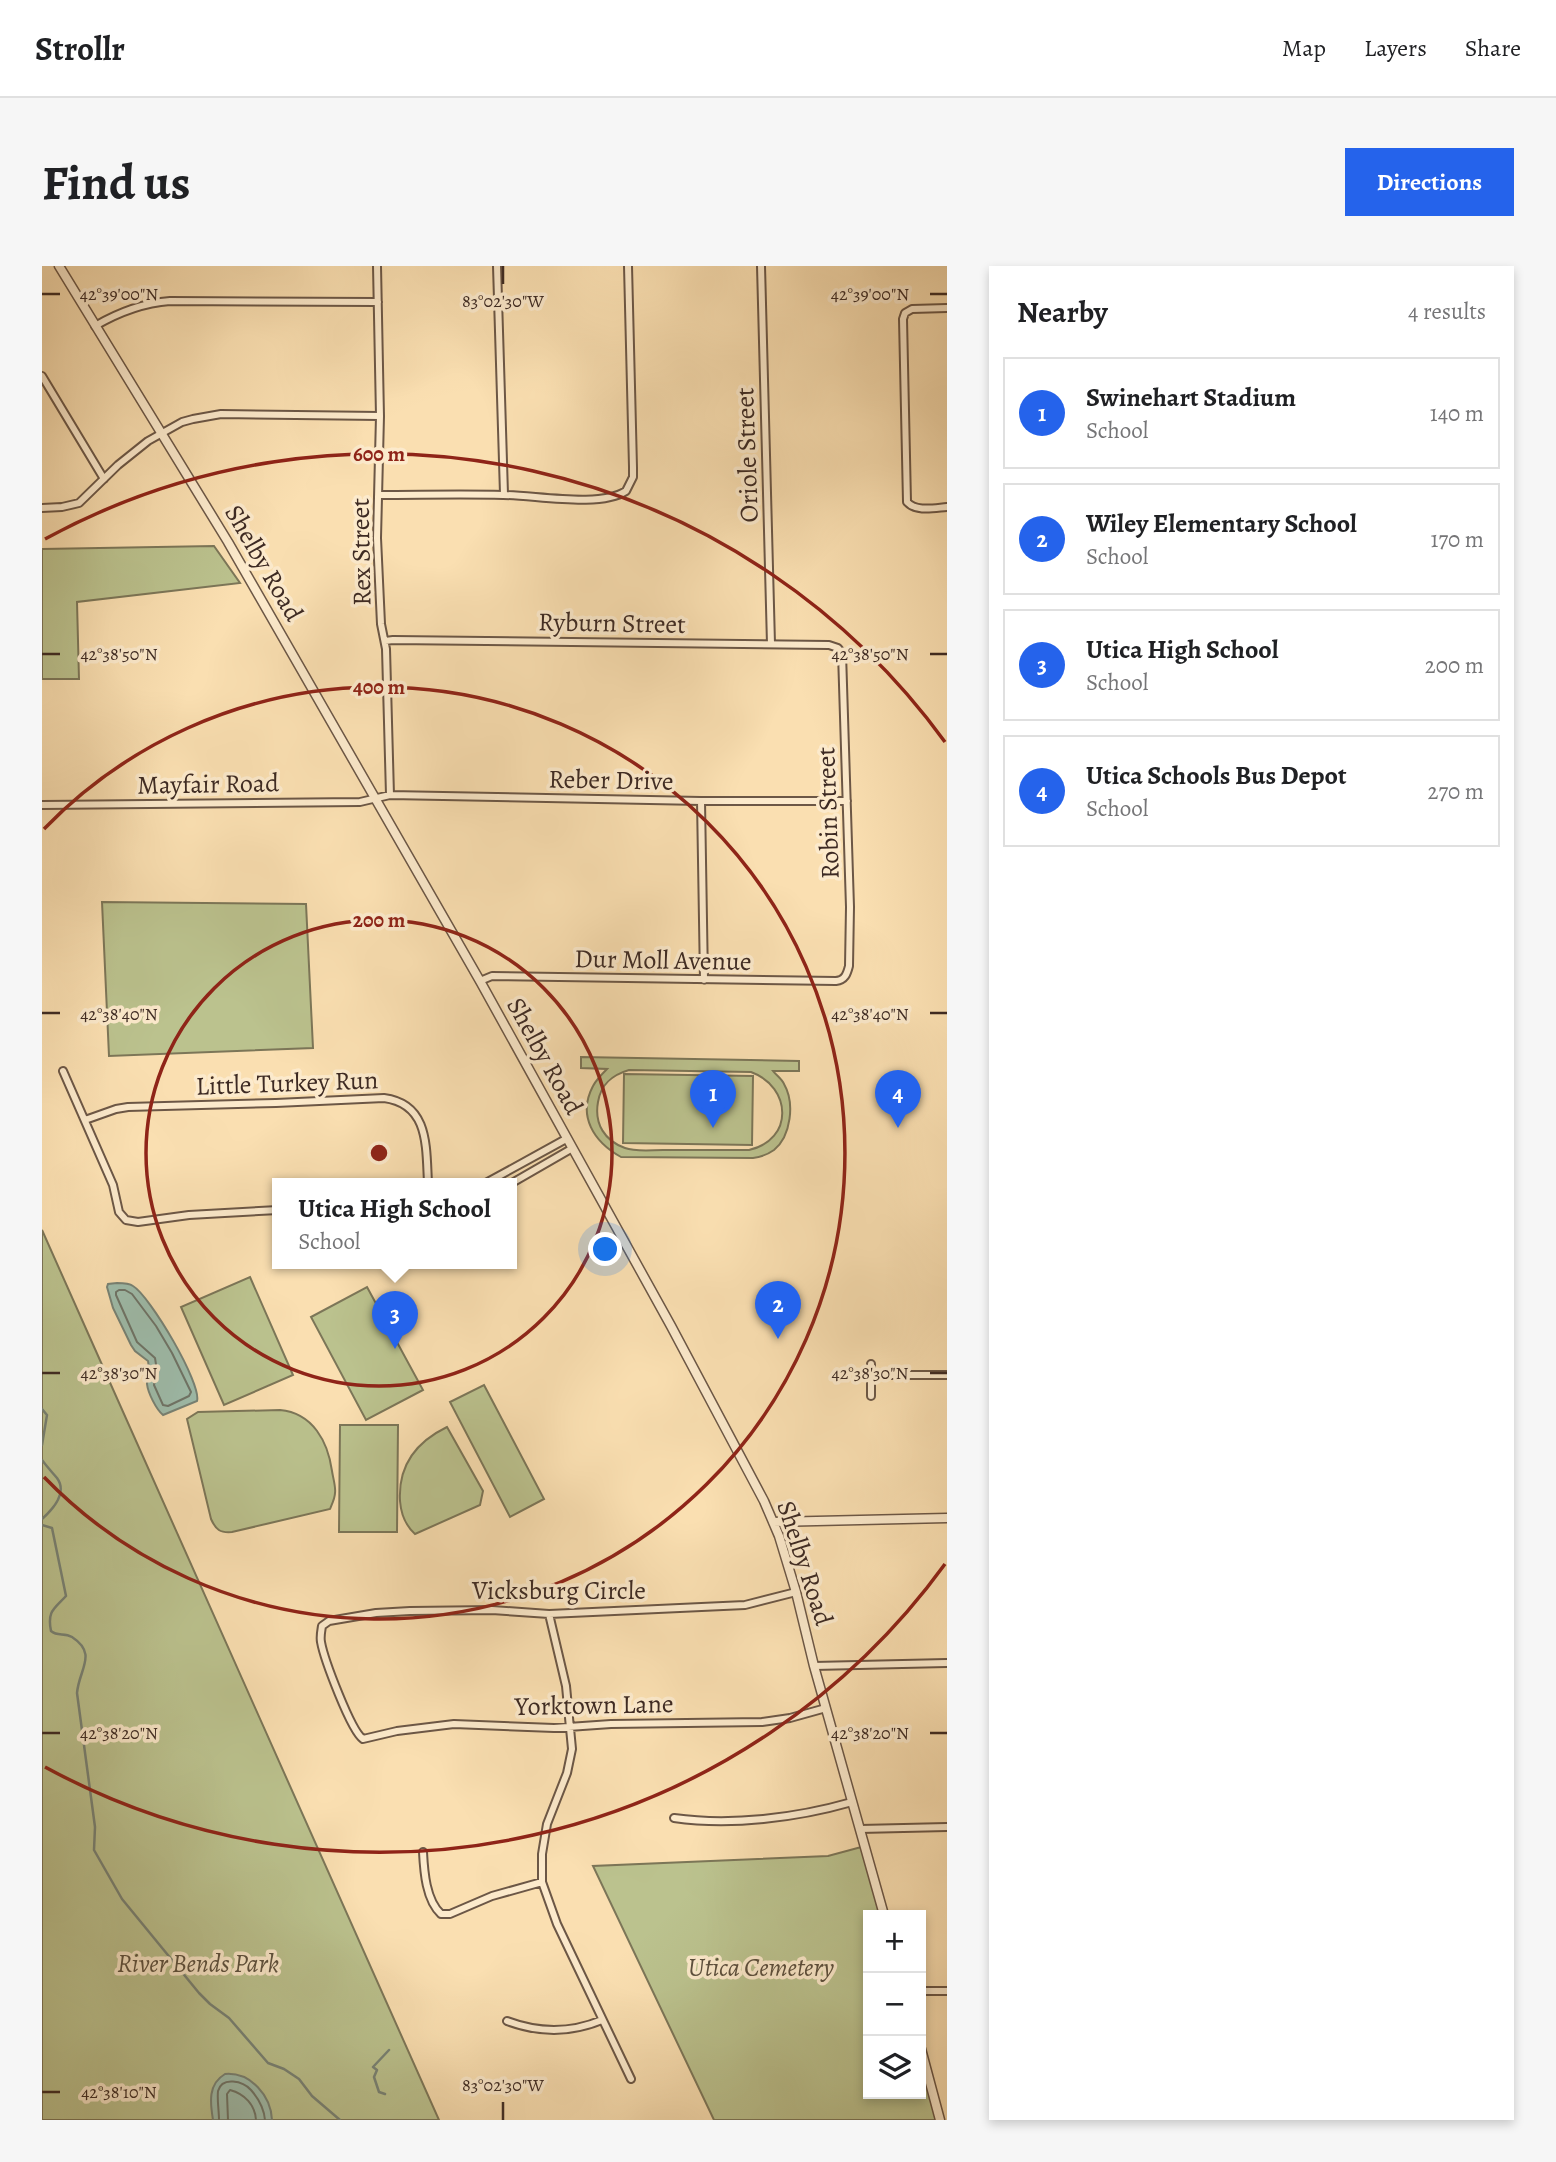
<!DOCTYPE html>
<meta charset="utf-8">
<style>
:root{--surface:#fff;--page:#f6f6f6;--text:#202124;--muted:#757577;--line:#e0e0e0;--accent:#2563eb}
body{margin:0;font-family:Alegreya,serif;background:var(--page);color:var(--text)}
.controls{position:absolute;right:21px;bottom:21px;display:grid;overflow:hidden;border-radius:0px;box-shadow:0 4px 10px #0003}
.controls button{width:63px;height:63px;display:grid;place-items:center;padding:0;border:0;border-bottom:2px solid var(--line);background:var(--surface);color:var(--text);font:35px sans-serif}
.you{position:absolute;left:564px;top:984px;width:24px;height:24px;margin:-18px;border:5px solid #fff;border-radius:50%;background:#1a73e8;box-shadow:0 0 0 10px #1a73e833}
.badge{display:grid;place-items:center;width:46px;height:46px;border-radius:50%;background:var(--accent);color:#fff;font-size:23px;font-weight:700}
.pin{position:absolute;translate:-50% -58px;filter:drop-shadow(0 2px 4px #0008)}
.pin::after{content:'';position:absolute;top:37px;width:24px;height:21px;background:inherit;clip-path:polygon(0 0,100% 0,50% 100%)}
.popup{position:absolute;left:230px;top:912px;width:245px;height:91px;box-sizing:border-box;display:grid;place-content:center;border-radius:0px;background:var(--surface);filter:drop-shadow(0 2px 5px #0005);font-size:23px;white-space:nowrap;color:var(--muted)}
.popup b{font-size:26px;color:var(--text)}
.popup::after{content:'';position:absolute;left:50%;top:100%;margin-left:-14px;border:14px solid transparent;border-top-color:var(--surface)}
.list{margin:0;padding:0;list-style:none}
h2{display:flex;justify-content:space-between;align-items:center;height:91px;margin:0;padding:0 28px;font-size:30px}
h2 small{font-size:23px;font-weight:400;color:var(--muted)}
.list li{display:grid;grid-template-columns:46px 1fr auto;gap:21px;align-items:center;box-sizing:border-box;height:112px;margin:0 14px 14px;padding:0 14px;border:2px solid var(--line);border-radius:0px}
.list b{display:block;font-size:26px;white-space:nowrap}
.list p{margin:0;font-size:23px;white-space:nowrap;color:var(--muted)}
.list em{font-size:23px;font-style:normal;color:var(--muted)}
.icon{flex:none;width:38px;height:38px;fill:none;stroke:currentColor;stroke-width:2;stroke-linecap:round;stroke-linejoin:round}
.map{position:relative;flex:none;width:905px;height:1854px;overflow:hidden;border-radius:0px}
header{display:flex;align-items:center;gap:42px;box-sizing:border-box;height:98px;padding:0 35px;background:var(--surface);border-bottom:2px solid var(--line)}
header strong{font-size:33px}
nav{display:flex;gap:38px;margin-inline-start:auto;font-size:24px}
.intro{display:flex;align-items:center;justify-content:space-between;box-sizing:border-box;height:168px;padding:0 42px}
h1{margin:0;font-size:49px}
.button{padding:18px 32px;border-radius:0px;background:var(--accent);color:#fff;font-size:24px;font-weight:700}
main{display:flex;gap:42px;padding:0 42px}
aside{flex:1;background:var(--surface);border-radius:0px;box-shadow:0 4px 10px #0003}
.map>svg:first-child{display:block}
.green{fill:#bbc28e;stroke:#7c7658;stroke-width:2;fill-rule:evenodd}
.water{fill:#9ebdac;stroke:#778275;stroke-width:2}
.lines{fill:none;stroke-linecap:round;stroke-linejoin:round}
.shore{stroke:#6e7468;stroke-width:2}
.stream{stroke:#778275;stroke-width:2.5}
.minor-casing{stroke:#6c5746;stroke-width:10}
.tertiary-casing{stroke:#6c5746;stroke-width:11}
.minor{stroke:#fceacc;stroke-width:6}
.tertiary{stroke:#fceacc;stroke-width:8}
.ticks{fill:none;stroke:#3d2a23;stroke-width:2.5}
.ring{fill:none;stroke:#8f2418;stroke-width:3.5}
.labels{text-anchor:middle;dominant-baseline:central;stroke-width:7;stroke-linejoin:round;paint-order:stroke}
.street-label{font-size:26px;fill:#3d2a23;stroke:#fceacc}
.park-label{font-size:26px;font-style:italic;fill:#5c503e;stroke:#fceacc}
.ticks-label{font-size:18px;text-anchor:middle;fill:#3d2a23;stroke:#fceacc;stroke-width:7;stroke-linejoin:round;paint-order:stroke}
.centre{fill:#8f2418;stroke:#fceacc;stroke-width:3.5}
.ring-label{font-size:21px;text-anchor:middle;font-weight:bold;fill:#8f2418;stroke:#fceacc;stroke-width:7;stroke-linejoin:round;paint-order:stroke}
</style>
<header>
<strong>Strollr</strong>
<nav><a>Map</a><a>Layers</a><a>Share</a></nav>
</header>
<div class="intro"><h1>Find us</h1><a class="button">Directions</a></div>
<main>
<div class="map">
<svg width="905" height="1854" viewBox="0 0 905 1854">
<rect width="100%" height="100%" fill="#fadfb1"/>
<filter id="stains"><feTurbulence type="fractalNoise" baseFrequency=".00286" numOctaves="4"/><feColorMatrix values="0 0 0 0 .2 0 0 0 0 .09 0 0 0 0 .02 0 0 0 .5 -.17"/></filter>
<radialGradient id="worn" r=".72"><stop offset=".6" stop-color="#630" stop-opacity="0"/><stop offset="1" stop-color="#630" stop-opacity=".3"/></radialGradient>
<path class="green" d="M172 280 198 317 35 336 37 413H0V283Z
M60 636 264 638 271 782 67 790Z
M539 791 757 795V805H731C734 809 740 813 742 818 753 837 749 870 732 884 725 889 719 891 711 892L579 891C552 876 535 850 551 820 554 814 560 808 565 803L539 802ZM587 804 709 806C750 821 752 874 707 884 678 884 650 884 621 884 609 884 594 886 583 882 563 875 552 858 556 836 559 818 570 809 587 804Z
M582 808 711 810 710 879 581 877Z
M0 964 53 1083 397 1854H0Z
M208 1011 251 1109 182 1139 139 1041Z
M325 1021 381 1124 324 1154 269 1051Z
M442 1119 502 1233 468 1251 408 1136Z
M238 1144C271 1147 286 1176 290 1205 291 1212 294 1221 293 1227 293 1232 290 1238 288 1243L190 1266C178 1267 174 1264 169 1253L145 1153 156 1146Z
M298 1159H356L355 1266H297Z
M405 1161 441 1225 438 1239 373 1268C363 1259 359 1248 358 1235 356 1200 374 1176 405 1161Z
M823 1580 842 1649H826V1828H879V1783L898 1854H672L551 1600 786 1590Z"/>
<path class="water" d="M75 1017C81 1017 87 1017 91 1020 108 1030 160 1118 155 1135L121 1149C114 1143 106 1127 105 1118 105 1110 108 1104 106 1095L93 1085 89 1079 71 1042 65 1021 66 1018Z
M183 1808C209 1806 229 1830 230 1854H171C168 1836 166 1818 183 1808Z"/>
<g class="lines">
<path class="shore" d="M77 1024H83L90 1028 114 1060 130 1087 149 1126 147 1130 126 1140 121 1139 112 1119 115 1105 113 1092 95 1076 74 1029V1026Z
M177 1854C177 1845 175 1834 176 1825 180 1810 201 1815 209 1824 216 1832 222 1843 223 1854
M186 1854 185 1828 188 1824C203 1828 213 1839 214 1854"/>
<path class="stream" d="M0 1143 5 1149 0 1179
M0 1194C5 1201 10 1206 15 1212 26 1227 11 1243 0 1253
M0 1259 10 1262 24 1330C12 1343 5 1345 9 1365 16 1371 22 1366 30 1371 56 1388 37 1403 35 1427L53 1561 52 1584 80 1633 157 1727 168 1738 187 1752 226 1797 242 1803 257 1813 270 1830 298 1854
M343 1828 337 1826 332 1811 335 1804 331 1801 347 1784"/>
<defs>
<path id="minor" d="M335 0 338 150 335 272 339 358 344 383 348 529
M455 0 462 228
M719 0 729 378
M905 42 870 43 863 47 861 53 865 236C874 246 892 242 905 241
M53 60C77 46 101 37 128 35L336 36
M0 110 62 213
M337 229C378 229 420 228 461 229 493 229 558 242 584 225L591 211V201L586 0
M0 242 20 241 37 237 76 199 106 175 140 156 151 153 179 148 338 150
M343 375 351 374 787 379 796 382 800 387 808 641 807 700C805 708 803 714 794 715L450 710 438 715
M659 535 662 714
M0 539 318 536 348 529 659 535H805
M21 805 71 919 77 946 84 954 96 956 147 949 236 944
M43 854 74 843 86 841 234 837 342 832C387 838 384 880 386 917
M444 917 524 873
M470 917 529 883
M829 1098V1130
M829 1109H905
M754 1326 703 1339 507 1348 450 1344 368 1345 334 1347 287 1355 280 1360C279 1366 278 1371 279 1376 282 1393 309 1465 321 1473L355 1465 412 1458 512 1462 569 1458 720 1456 748 1452 784 1442
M507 1348 524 1420 530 1483 525 1507 505 1558 500 1588V1616L515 1658 589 1813
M772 1400 905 1397
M632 1552C689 1560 754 1552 810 1536
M818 1563 905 1561
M381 1586C382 1606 384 1634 399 1648H408L450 1630 500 1616
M879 1725H905
M465 1755C497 1767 529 1767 560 1754"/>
<path id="tertiary" d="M17 0 186 276 438 715 629 1060 722 1235 737 1270 754 1326 772 1400 842 1649
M731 1256 905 1252
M879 1783 898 1854"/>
</defs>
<use href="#minor" class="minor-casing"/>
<use href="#tertiary" class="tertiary-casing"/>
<use href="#minor" class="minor"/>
<use href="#tertiary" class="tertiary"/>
</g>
<path class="ticks" d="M461 0V18M0 28H18M888 28H905M0 388H18M888 388H905M0 747H18M888 747H905M0 1107H18M888 1107H905M0 1467H18M888 1467H905M0 1826H18M461 1836V1854"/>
<g class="ring">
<circle cx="337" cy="887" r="233"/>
<path d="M2 563A466 466 0 1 1 2 1211"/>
<path d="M903 1298A699 699 0 0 1 3 1501M3 273A699 699 0 0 1 903 476"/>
</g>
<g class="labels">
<g class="street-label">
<text transform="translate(705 189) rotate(-92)">Oriole Street</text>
<text transform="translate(319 286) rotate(-91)">Rex Street</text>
<text transform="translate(222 297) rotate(60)">Shelby Road</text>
<text transform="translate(570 357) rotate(1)">Ryburn Street</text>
<text transform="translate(569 514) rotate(1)">Reber Drive</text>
<text transform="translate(166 518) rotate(-1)">Mayfair Road</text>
<text transform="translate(786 547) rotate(-92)">Robin Street</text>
<text transform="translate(621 694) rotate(1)">Dur Moll Avenue</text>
<text transform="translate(503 790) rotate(61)">Shelby Road</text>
<text transform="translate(245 817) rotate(-2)">Little Turkey Run</text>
<text transform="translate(763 1297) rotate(72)">Shelby Road</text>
<text x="517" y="1324">Vicksburg Circle</text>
<text transform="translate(552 1439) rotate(-1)">Yorktown Lane</text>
</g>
<g class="park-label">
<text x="156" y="1697">River Bends Park</text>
<text x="719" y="1701">Utica Cemetery</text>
</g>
</g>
<g class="ticks-label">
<text x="77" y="34">42°39'00"N</text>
<text x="828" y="34">42°39'00"N</text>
<text x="461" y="41">83°02'30"W</text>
<text x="77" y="394">42°38'50"N</text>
<text x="828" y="394">42°38'50"N</text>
<text x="77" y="754">42°38'40"N</text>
<text x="828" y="754">42°38'40"N</text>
<text x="77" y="1113">42°38'30"N</text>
<text x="828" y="1113">42°38'30"N</text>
<text x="77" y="1473">42°38'20"N</text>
<text x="828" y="1473">42°38'20"N</text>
<text x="461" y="1825">83°02'30"W</text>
<text x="77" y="1832">42°38'10"N</text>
</g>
<circle cx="337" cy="887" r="10" class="centre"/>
<g class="ring-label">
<text x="337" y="195">600 m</text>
<text x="337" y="428">400 m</text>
<text x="337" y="661">200 m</text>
</g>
<rect width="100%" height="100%" filter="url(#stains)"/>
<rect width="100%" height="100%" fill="url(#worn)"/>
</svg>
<div class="controls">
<button>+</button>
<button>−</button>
<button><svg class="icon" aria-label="layers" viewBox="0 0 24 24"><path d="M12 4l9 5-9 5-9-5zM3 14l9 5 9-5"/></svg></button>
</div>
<div class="you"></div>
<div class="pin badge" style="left:671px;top:862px">1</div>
<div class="pin badge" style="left:736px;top:1073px">2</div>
<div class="pin badge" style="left:353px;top:1083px">3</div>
<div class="popup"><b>Utica High School</b>School</div>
<div class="pin badge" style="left:856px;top:862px">4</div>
</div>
<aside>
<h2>Nearby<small>4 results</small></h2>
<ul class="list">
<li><span class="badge">1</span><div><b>Swinehart Stadium</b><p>School</p></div><em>140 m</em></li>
<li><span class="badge">2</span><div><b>Wiley Elementary School</b><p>School</p></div><em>170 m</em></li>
<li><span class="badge">3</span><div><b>Utica High School</b><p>School</p></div><em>200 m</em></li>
<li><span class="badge">4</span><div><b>Utica Schools Bus Depot</b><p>School</p></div><em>270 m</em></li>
</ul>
</aside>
</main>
